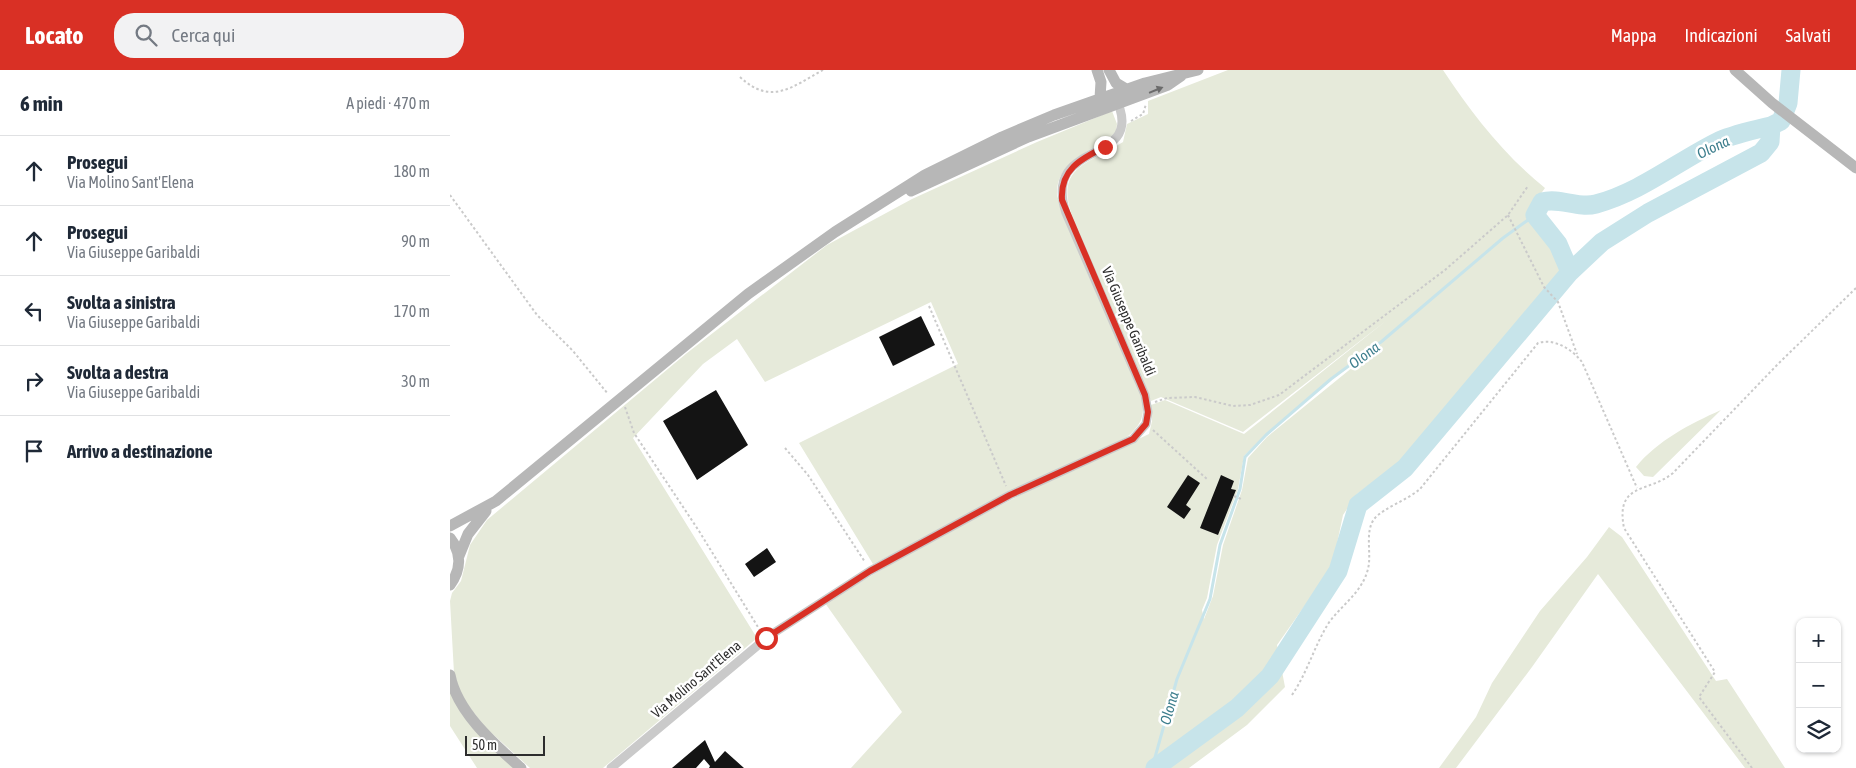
<!DOCTYPE html>
<html lang="it">
<meta charset="utf-8">
<style>
:root{--surface:#fff;--page:#f2f2f3;--text:#1f2937;--muted:#747a83;--line:#e0e1e3;--accent:#d93025}
body{margin:0;font-family:"Asap Condensed",sans-serif;background:var(--page);color:var(--text)}
.controls{position:absolute;right:15px;bottom:15px;display:grid;overflow:hidden;border-radius:10px;box-shadow:0 1px 4px #0004}
.controls button{width:45px;height:45px;display:grid;place-items:center;padding:0;border:0;border-bottom:1px solid var(--line);background:var(--surface);color:var(--text);font:25px sans-serif}
.scale{position:absolute;left:15px;bottom:12px;width:80px;box-sizing:border-box;padding-left:5px;border:2px solid #2d2d2d;border-top:0;font-size:14px;line-height:18px;white-space:nowrap;color:#2d2d2d;-webkit-text-stroke:4px #fff;paint-order:stroke}
.stop{position:absolute;width:15px;height:15px;margin:-11px;border:4px solid #d93025;border-radius:50%;background:#fff}
.stop.end{background:#d93025;border-color:#fff;box-shadow:0 1px 5px #0008}
.list{margin:0;padding:0;list-style:none}
h2{display:flex;justify-content:space-between;align-items:center;height:65px;margin:0;padding:0 20px;font-size:21px}
h2 small{font-size:16px;font-weight:400;color:var(--muted)}
.list li{display:grid;grid-template-columns:32px 1fr auto;gap:15px;align-items:center;box-sizing:border-box;height:70px;padding:0 20px;border-top:1px solid var(--line)}
.list b{display:block;font-size:19px;white-space:nowrap}
.list p{margin:0;font-size:16px;white-space:nowrap;color:var(--muted)}
.list em{font-size:16px;font-style:normal;color:var(--muted)}
.icon{flex:none;width:28px;height:28px;fill:none;stroke:currentColor;stroke-width:2;stroke-linecap:round;stroke-linejoin:round}
.map{position:relative;flex:none;width:1406px;height:698px;overflow:hidden}
header{display:flex;align-items:center;gap:30px;box-sizing:border-box;height:70px;padding:0 25px;background:var(--accent);color:#fff}
header strong{font-size:24px}
nav{display:flex;gap:28px;margin-inline-start:auto;font-size:18px}
.search{width:350px;height:45px;background:var(--page);display:flex;align-items:center;gap:12px;box-sizing:border-box;padding:0 18px;border-radius:20px;color:var(--muted);font-size:19px}
main{display:flex}
aside{flex:1;background:var(--surface)}
.map>svg:first-child{display:block}
.green{fill:#e6eada;fill-rule:evenodd}
.lines{fill:none;stroke-linecap:round;stroke-linejoin:round}
.stream{stroke:#c7e4ea;stroke-width:3}
.river{stroke:#c7e4ea;stroke-width:19}
.building{fill:#141414}
.path{stroke:#cacaca;stroke-width:2;stroke-dasharray:2.5 2.5;stroke-linecap:butt}
.street{stroke:#cacaca;stroke-width:9}
.secondary{stroke:#b7b7b7;stroke-width:11}
.oneway{fill:#6b6b6b}
.route{stroke:#d93025;stroke-width:6}
.labels{text-anchor:middle;dominant-baseline:central;stroke-width:5;stroke-linejoin:round;paint-order:stroke}
.street-label{font-size:14px;fill:#2d2d2d;stroke:#fff}
.water-label{font-size:15px;font-style:italic;fill:#3d7e8d;stroke:#fff}
</style>
<header>
<strong>Locato</strong>
<div class="search"><svg class="icon" aria-label="search" viewBox="0 0 24 24"><circle cx="10" cy="10" r="6"/><path d="M15 15l6 6"/></svg>Cerca qui</div>
<nav><a>Mappa</a><a>Indicazioni</a><a>Salvati</a></nav>
</header>
<main>
<aside>
<h2>6 min<small>A piedi · 470 m</small></h2>
<ul class="list">
<li><svg class="icon" aria-label="ahead" viewBox="0 0 24 24"><path d="M12 20V5M6 11l6-6 6 6"/></svg><div><b>Prosegui</b><p>Via Molino Sant'Elena</p></div><em>180 m</em></li>
<li><svg class="icon" aria-label="ahead" viewBox="0 0 24 24"><path d="M12 20V5M6 11l6-6 6 6"/></svg><div><b>Prosegui</b><p>Via Giuseppe Garibaldi</p></div><em>90 m</em></li>
<li><svg class="icon" aria-label="left" viewBox="0 0 24 24"><path d="M17 20v-9H6M10 6l-5 5 5 5"/></svg><div><b>Svolta a sinistra</b><p>Via Giuseppe Garibaldi</p></div><em>170 m</em></li>
<li><svg class="icon" aria-label="right" viewBox="0 0 24 24"><path d="M7 20v-9h11M14 6l5 5-5 5"/></svg><div><b>Svolta a destra</b><p>Via Giuseppe Garibaldi</p></div><em>30 m</em></li>
<li><svg class="icon" aria-label="arrive" viewBox="0 0 24 24"><path d="M6 21V4h12l-3 4 3 4H6"/></svg><div><b>Arrivo a destinazione</b></div></li>
</ul>
</aside>
<div class="map">
<svg width="1406" height="698" viewBox="0 0 1406 698">
<rect width="100%" height="100%" fill="#fff"/>
<path class="green" d="M778 0H993C1022 44 1054 85 1095 118L1079 140 1084 152 1101 172 1116 202 1088 228 1030 300 947 394 907 424 893 445 882 497 827 575 835 617 797 655 739 698H401L452 642 375 533 465 480 574 423 699 364 702 351 701 335 715 330 794 364 937 250 793 362 711 327 701 331 624 151C603 97 635 96 673 72L677 54 698 44V31ZM931 271 930 275 817 367 798 388 792 420 773 475 763 526 754 549 752 540 757 528 767 475 788 419 794 386 815 365 918 278Z
M662 41 667 54 666 62C644 82 605 89 607 126L693 330C694 348 691 355 677 367L423 494 349 373 508 294 481 232 315 312 287 269 253 294 183 368 307 568 153 698H80L36 658 12 628 4 603 0 531 2 523 11 511 20 475 37 450 237 283 377 175 462 129 587 72Z
M1271 340 1203 407 1194 406 1186 397C1208 370 1240 354 1271 340Z
M1159 457 1172 467 1266 611 1277 609 1335 698H1295L1148 504 1082 597 1006 698H989L1026 647 1042 613 1090 541 1137 487Z
M0 621 68 698H27L0 656Z"/>
<g class="lines">
<path class="stream" d="M702 698 727 609 760 529 770 475 790 419 795 387 816 365 881 309 931 272 1053 168 1085 145"/>
<path class="river" d="M1120 202 1108 174 1085 145 1092 132C1110 127 1128 139 1146 134 1191 122 1228 91 1269 71 1285 64 1304 60 1321 56
M705 698 787 638 820 606 888 501 908 435 955 398 1120 202 1152 172 1198 143 1311 83 1320 72 1321 56 1331 51 1338 33 1341 0"/>
</g>
<path class="building" d="M471 246 485 275 443 296 429 267Z
M266 320 298 375 247 410 213 351Z
M738 405 750 413 736 435 741 439 734 449 717 437Z
M771 405 784 411 781 419 786 420 768 465 750 458Z
M317 478 326 492 304 507 295 494Z
M255 670 265 692 275 681 294 698H259L260 696 254 689 246 698H222Z"/>
<g class="lines">
<path class="path" d="M290 7C321 36 342 17 373 0
M681 51 693 44 696 34
M0 125 87 245 123 281 158 324
M1058 145 1094 217 1108 232 1127 284
M479 236 556 416
M705 332 717 328 745 327 783 336 800 335 829 325 995 200 1058 145 1078 116
M175 337 184 363 249 461 311 562
M703 360 758 410
M335 378 358 405 415 492
M784 426 791 429
M842 625C857 603 864 577 878 554 891 535 912 523 918 499 922 483 914 461 925 448 934 438 957 430 970 419L1088 273C1104 268 1122 279 1132 292L1187 418
M1302 698 1249 627 1265 602 1174 458C1165 412 1199 423 1223 403L1327 295 1406 218"/>
<path class="street" d="M161 698 319 566 420 501 560 425 683 369 696 354 698 342 695 325 616 143C592 70 687 95 670 39"/>
<path class="secondary" d="M647 0 651 12 650 28
M659 0 666 13 676 19
M1285 0 1322 33 1406 98
M461 121 578 67 718 15 731 6
M0 456 46 431 298 224 385 162 475 105 552 67 604 45 695 13 748 0
M0 468C12 483 11 500 0 515
M9 486 18 464 36 441
M0 605C7 642 44 674 71 698"/>
</g>
<defs><path id="oneway-solid" d="M-6-.8H1V-3.2L6.5 0L1 3.2V.8H-6Z" transform="scale(1.25)"/></defs>
<use class="oneway" href="#oneway-solid" transform="translate(706 20) rotate(-22)"/>
<g class="lines">
<path class="route" d="M316 568 420 501 560 425 683 369 696 354 698 342 695 325 612 130C610 100 630 89 655 77"/>
</g>
<g class="labels">
<g class="street-label">
<text transform="translate(679 251) rotate(67)">Via Giuseppe Garibaldi</text>
<text transform="translate(246 609) rotate(-40)">Via Molino Sant'Elena</text>
</g>
<g class="water-label">
<text transform="translate(1263 77) rotate(-25)">Olona</text>
<text transform="translate(914 285) rotate(-37)">Olona</text>
<text transform="translate(719 638) rotate(-74)">Olona</text>
</g>
</g>
</svg>
<div class="controls">
<button>+</button>
<button>−</button>
<button><svg class="icon" aria-label="layers" viewBox="0 0 24 24"><path d="M12 4l9 5-9 5-9-5zM3 14l9 5 9-5"/></svg></button>
</div>
<div class="scale">50 m</div>
<div class="stop" style="left:316px;top:568px"></div>
<div class="stop end" style="left:655px;top:77px"></div>
</div>
</main>
